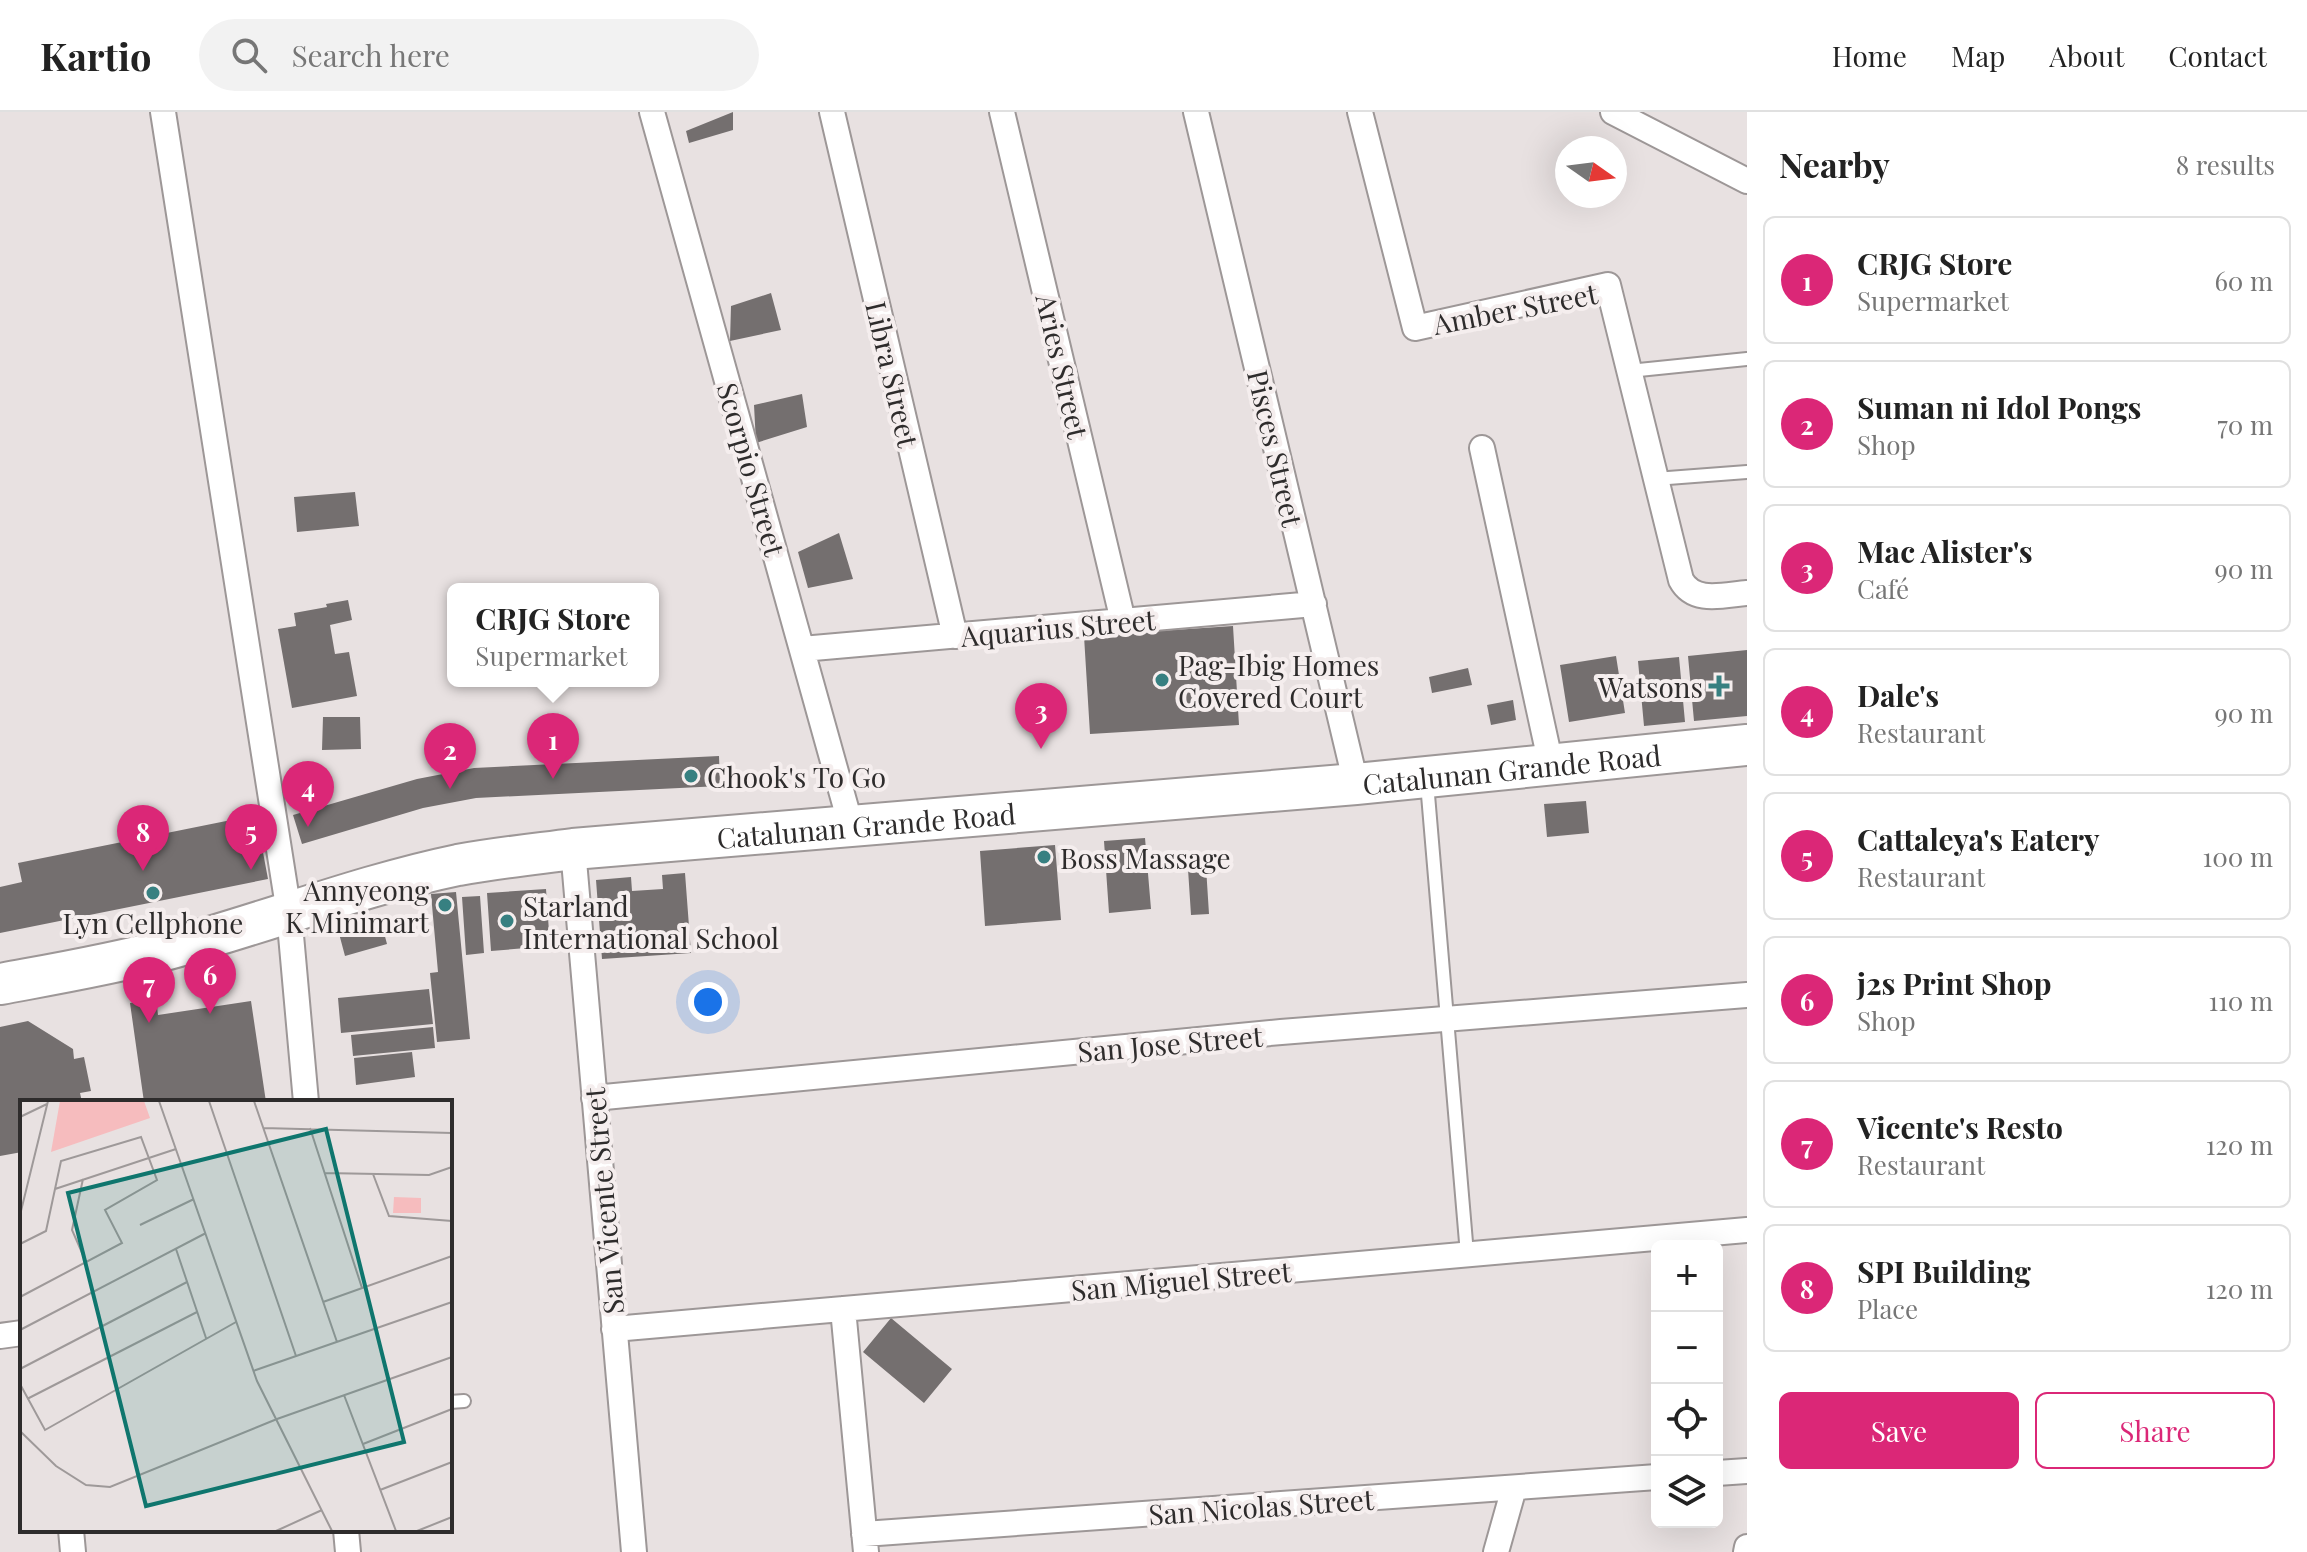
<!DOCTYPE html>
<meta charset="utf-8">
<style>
:root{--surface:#fff;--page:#f2f2f2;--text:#222;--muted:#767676;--line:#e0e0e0;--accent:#db2777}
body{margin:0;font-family:"Playfair Display",serif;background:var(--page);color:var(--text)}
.controls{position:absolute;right:24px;bottom:24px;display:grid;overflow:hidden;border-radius:12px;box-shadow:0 8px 32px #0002}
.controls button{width:72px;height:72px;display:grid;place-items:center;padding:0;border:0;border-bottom:2px solid var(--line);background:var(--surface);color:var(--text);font:40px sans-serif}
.compass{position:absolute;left:1555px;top:24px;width:72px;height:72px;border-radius:50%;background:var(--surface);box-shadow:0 8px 32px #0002;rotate:104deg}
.you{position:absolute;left:708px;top:890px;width:28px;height:28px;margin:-20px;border:6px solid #fff;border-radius:50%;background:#1a73e8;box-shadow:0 0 0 12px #1a73e833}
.badge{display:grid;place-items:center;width:52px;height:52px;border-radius:50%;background:var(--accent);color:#fff;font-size:26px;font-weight:700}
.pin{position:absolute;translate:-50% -66px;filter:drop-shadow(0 2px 4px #0008)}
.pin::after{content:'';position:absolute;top:42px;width:28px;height:24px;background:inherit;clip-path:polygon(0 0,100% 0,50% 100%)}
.popup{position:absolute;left:447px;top:471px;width:212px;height:104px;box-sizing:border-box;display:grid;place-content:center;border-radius:12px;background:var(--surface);filter:drop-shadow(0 2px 6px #0005);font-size:26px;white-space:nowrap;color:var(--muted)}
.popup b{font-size:30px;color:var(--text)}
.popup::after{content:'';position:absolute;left:50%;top:100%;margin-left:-16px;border:16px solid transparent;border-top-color:var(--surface)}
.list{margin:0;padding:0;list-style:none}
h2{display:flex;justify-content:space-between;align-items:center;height:104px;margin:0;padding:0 32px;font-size:34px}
h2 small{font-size:26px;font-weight:400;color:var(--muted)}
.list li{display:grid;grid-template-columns:52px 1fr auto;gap:24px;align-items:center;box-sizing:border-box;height:128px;margin:0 16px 16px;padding:0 16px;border:2px solid var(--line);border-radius:12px}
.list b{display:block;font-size:30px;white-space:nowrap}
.list p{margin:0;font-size:26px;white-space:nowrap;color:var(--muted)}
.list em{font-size:26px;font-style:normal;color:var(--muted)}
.actions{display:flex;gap:16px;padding:24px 32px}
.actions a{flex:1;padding:18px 0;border:2px solid var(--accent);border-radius:12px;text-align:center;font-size:28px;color:var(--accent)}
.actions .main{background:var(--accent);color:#fff}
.icon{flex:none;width:44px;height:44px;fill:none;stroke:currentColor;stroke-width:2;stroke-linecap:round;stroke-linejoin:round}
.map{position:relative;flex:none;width:1747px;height:1440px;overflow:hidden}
header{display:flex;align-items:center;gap:48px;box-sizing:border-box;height:112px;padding:0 40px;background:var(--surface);border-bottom:2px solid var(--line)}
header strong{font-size:38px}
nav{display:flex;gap:44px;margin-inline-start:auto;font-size:28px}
.search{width:560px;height:72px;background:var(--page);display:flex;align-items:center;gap:20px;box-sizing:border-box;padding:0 28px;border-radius:44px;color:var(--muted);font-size:30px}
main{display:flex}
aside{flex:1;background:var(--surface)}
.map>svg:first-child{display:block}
.building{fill:#746f6f}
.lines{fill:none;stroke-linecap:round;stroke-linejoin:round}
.lane-casing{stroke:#9d9797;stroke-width:16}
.street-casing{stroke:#9d9797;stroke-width:28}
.primary-casing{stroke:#9d9797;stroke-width:44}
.lane{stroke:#fff;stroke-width:12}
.street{stroke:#fff;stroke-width:24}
.primary{stroke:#fff;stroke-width:40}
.poi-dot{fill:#378081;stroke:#f5eeee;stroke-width:3}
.labels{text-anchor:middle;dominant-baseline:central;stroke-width:8;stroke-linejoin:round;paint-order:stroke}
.street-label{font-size:28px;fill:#2e2c2c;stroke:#f5eeee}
.poi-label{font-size:28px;fill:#2e2c2c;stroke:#f5eeee;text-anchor:start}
.inset-road{fill:none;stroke:#9e9999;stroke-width:2}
.view{fill:#0f766e;fill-opacity:0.15;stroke:#0f766e;stroke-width:4}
.inset-edge{fill:none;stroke:#2e2c2c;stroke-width:4}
</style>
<header>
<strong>Kartio</strong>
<div class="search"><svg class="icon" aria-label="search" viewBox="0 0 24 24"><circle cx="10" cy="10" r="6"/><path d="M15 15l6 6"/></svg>Search here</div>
<nav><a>Home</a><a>Map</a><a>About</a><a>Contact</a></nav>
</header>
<main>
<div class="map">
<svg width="1747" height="1440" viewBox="0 0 1747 1440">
<rect width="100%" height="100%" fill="#e8e1e1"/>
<path class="building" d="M733 0V18L689 31 686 19Z
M771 181 781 218 730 229 731 194Z
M802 282 807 315 756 331 754 293Z
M355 380 359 414 297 420 294 385Z
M839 421 853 467 808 476 798 440Z
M348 488 352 508 330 513 335 542 349 540 357 584 292 596 278 517 296 514 294 501 327 495 326 492Z
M1233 514 1239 613 1090 622 1084 524Z
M1747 538V604L1694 609 1688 544Z
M1616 544 1625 601 1569 610 1560 553Z
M1679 545 1685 610 1644 614 1638 549Z
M1468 556 1472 573 1432 581 1429 565Z
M1513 588 1516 608 1491 613 1487 593Z
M323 605H360L361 637 322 638Z
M719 644 720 674 476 686 423 696 302 732 293 703 417 667 474 656Z
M1586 689 1589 721 1547 725 1544 692Z
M256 703 268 767 0 821V775L22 770 18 751Z
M1145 726 1151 797 1109 801 1104 729Z
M1055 733 1061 808 985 814 980 739Z
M1206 755 1209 802 1191 803 1188 757Z
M685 761 691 841 602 847 596 768 631 765 632 779 663 777 662 763Z
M546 777 550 834 491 839 487 781Z
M456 780 470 927 437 930 430 861 438 860 431 782Z
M480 784 484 841 466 843 462 785Z
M379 802 387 832 345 844 337 814Z
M429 877 433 912 341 921 338 886Z
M156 886 158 903 251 889 266 990H144L130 891Z
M28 909 73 937 74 947 84 945 91 979 80 981 82 990H22V1040L0 1044V915Z
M433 915 435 936 353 944 351 923Z
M412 940 415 965 356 973 354 946Z
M891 1206 952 1257 924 1291 863 1240Z"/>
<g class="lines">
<defs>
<path id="lane" d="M1629 259 1747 247
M1655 367 1747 360
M1427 671 1467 1142
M450 1290 464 1289"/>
<path id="street" d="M163 0 289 801 306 990
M652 0 851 714
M832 0 955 524
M1002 0 1123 509
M1196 0 1356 672
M1360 0 1415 216 1608 173 1681 468C1694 492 1723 483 1747 481
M1613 0 1747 69
M1482 336 1551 653
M802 537 1314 492
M573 737 634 1440
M594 986 1281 920 1747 883
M843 1197 866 1440
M614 1217 1747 1118
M0 1224 22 1221
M1717 1361 1747 1359
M71 1418 73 1440
M346 1418 348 1440
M864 1422 1657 1365
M1496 1440 1514 1376
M1746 1440 1747 1435"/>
<g id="primary">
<path id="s1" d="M0 872C54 862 108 853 161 839 260 813 357 774 458 753 496 746 535 742 573 737L1356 672 1747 633"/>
</g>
</defs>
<use href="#lane" class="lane-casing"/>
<use href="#street" class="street-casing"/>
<use href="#primary" class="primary-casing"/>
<use href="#lane" class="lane"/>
<use href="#street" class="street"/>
<use href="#primary" class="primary"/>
</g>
<g class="poi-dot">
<circle cx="1162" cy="568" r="8"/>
<path d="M1715 562h8v8h8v8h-8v8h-8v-8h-8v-8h8z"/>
<circle cx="691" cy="664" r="8"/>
<circle cx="1044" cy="745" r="8"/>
<circle cx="153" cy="781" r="8"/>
<circle cx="445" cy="793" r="8"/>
<circle cx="507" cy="809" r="8"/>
</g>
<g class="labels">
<g class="street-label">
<text transform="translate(1515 196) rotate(-11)">Amber Street</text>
<text transform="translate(1063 254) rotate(77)">Aries Street</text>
<text transform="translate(893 262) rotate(77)">Libra Street</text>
<text transform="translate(1276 336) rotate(77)">Pisces Street</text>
<text transform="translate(752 357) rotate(74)">Scorpio Street</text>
<text transform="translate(1058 515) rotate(-5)">Aquarius Street</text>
<text stroke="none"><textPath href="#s1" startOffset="1532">Catalunan Grande Road</textPath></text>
<text stroke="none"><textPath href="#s1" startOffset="884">Catalunan Grande Road</textPath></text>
<text transform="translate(1170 931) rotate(-5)">San Jose Street</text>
<text transform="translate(603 1089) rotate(-95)">San Vicente Street</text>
<text transform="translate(1181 1168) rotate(-5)">San Miguel Street</text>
<text transform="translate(1261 1394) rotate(-4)">San Nicolas Street</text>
</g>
<g class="poi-label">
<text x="1178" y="552">Pag-Ibig Homes<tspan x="1178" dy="32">Covered Court</tspan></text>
<text x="1703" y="574" text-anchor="end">Watsons</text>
<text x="707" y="664">Chook's To Go</text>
<text x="1060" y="745">Boss Massage</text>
<text x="429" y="777" text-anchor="end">Annyeong<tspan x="429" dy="32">K Minimart</tspan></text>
<text x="523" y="793">Starland<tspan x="523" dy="32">International School</tspan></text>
<text x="153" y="810" text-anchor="middle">Lyn Cellphone</text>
</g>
</g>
<g transform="translate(20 988)">
<rect width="432" height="432" fill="#e8e1e1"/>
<path d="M40 1H124L130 18 31 52ZM374 97 401 98V113H373Z" fill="#f6bcbe"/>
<path class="inset-road" d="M139 1 237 281 312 431M189 1 276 256M234 1 317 242M0 17 27 4M243 28 432 33M290 28 342 188M305 73 409 75 432 67M353 74 369 116 432 121M63 79 52 130 66 162M35 89 156 49M0 115 28 1M120 125 174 99M0 144 26 131 41 61 121 37 137 80 85 110 102 143 0 197M156 149 186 238M303 202 432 156M0 230 186 133M0 269 167 182M233 271 432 202M0 284 25 330 216 222M324 295 376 431M7 299 177 212M0 331 36 366 66 385 90 387 257 319 432 257M343 344 432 309M360 390 432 362M256 431 302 410M397 431 432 417"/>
<path class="view" d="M306 29 384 342 126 406 48 93Z"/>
<rect width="432" height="432" class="inset-edge"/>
</g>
</svg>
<div class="controls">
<button>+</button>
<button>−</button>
<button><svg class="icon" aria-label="locate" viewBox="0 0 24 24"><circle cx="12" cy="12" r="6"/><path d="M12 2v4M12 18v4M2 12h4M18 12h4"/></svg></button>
<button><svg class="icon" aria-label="layers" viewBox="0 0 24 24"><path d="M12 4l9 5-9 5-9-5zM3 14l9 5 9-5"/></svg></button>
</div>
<svg class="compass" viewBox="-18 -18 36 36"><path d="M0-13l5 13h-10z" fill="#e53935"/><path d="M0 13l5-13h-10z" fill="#767676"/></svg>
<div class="you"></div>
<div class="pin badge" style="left:553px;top:667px">1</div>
<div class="popup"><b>CRJG Store</b>Supermarket</div>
<div class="pin badge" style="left:450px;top:677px">2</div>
<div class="pin badge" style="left:1041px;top:637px">3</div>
<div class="pin badge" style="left:308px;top:715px">4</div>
<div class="pin badge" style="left:251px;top:758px">5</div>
<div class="pin badge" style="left:210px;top:902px">6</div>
<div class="pin badge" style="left:149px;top:911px">7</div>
<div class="pin badge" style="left:143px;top:759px">8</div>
</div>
<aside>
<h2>Nearby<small>8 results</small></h2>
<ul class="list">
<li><span class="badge">1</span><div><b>CRJG Store</b><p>Supermarket</p></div><em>60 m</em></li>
<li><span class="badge">2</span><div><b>Suman ni Idol Pongs</b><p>Shop</p></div><em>70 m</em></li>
<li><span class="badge">3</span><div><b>Mac Alister's</b><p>Café</p></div><em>90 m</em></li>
<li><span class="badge">4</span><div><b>Dale's</b><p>Restaurant</p></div><em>90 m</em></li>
<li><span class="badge">5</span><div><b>Cattaleya's Eatery</b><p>Restaurant</p></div><em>100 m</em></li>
<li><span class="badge">6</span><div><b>j2s Print Shop</b><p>Shop</p></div><em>110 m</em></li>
<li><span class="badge">7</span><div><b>Vicente's Resto</b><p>Restaurant</p></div><em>120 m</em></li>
<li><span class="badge">8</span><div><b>SPI Building</b><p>Place</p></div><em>120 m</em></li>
</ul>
<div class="actions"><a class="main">Save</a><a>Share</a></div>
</aside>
</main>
